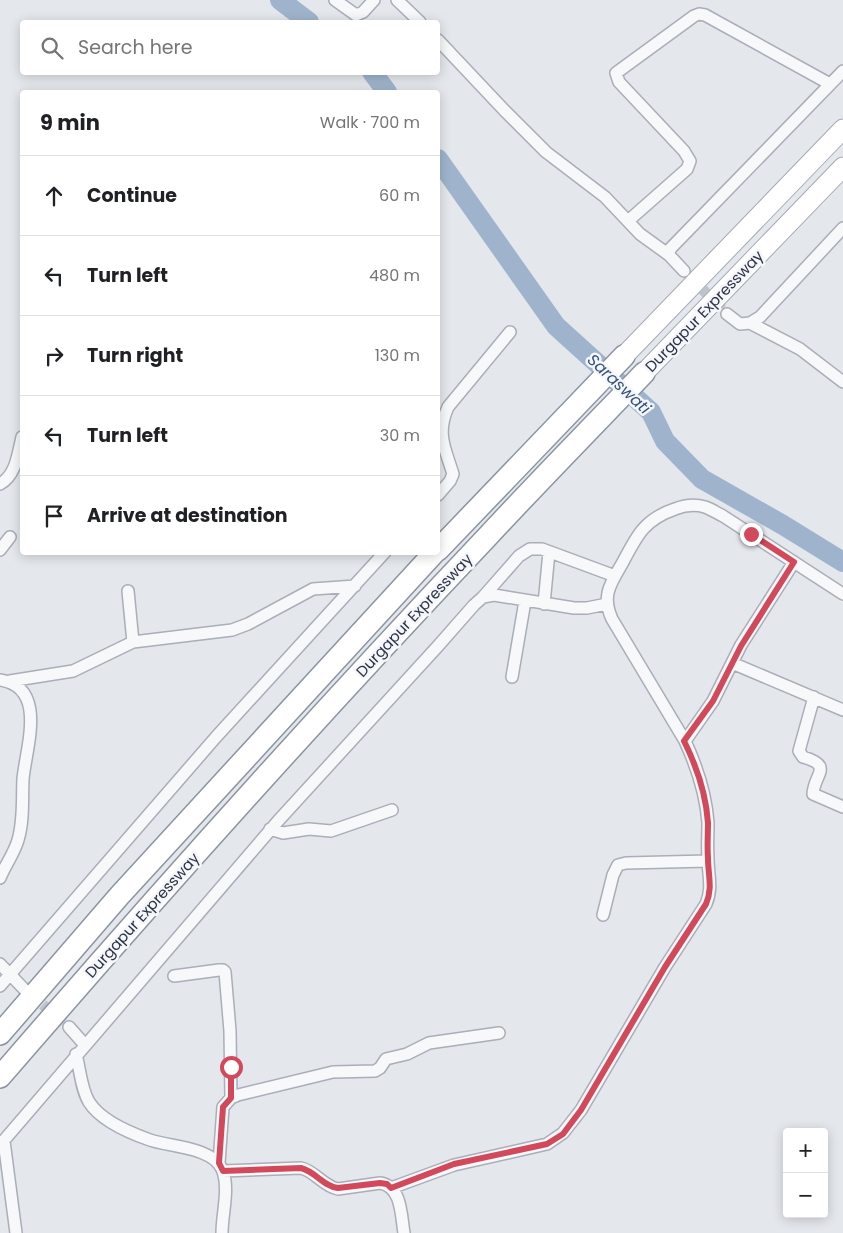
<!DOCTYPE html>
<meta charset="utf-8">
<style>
:root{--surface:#fff;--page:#f6f6f6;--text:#202124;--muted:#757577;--line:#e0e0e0}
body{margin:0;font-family:Poppins,sans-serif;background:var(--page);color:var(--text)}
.controls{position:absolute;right:15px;bottom:15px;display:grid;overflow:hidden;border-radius:5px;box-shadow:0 2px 12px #0003}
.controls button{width:45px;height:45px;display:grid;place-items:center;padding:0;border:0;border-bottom:1px solid var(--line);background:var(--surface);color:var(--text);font:25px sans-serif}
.stop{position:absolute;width:15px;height:15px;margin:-11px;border:4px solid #d1495b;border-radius:50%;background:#fff}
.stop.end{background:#d1495b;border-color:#fff;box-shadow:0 1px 5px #0008}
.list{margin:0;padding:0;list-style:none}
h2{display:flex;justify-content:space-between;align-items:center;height:65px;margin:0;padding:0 20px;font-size:21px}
h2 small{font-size:16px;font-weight:400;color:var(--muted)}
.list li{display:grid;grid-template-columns:32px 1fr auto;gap:15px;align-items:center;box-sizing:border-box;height:80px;padding:0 20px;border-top:1px solid var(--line)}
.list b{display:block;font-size:19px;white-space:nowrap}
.list em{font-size:16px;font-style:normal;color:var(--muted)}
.icon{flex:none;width:28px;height:28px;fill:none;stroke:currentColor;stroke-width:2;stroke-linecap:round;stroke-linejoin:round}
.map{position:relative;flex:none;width:843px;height:1233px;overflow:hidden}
.search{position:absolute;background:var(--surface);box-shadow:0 2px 12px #0003;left:20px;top:20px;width:420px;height:55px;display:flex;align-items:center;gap:12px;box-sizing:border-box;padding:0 18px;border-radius:5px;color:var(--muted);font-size:19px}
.panel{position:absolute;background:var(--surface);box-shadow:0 2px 12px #0003;left:20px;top:90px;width:420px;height:465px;border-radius:5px}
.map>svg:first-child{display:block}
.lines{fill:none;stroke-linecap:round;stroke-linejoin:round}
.river{stroke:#9fb4cc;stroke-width:20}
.street-tunnel{stroke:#bfc3cb;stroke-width:11;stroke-dasharray:11 5.5;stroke-linecap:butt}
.street-casing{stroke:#a9aeb7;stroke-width:14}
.primary-casing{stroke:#a3abb8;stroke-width:21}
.highway-casing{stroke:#8b94a3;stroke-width:24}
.street{stroke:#f7f8fa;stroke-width:11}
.primary{stroke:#fff;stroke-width:19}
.highway{stroke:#fff;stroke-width:21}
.route{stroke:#d1495b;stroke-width:6}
.labels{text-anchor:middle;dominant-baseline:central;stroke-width:5;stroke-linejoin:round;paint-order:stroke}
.street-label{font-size:15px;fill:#2b3445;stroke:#f4f6f9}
.water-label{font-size:16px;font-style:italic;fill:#34527a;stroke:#f4f6f9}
</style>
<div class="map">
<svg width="843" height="1233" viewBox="0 0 843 1233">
<rect width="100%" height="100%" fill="#e4e7ec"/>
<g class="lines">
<path class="river" d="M280 0 309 22
M372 72 387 92
M438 159 556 326 651 412 665 441 702 479 783 525 843 562"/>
<path class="street-tunnel" d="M691 278 727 314
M30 994 69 1027"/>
<defs>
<path id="street" d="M335 0 356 15 363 12 374 0
M397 0 420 22
M438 40 504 110 546 152 605 197 640 234 669 255
M628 221 687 169 690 161 684 151 619 82 616 73 694 16 699 14 705 15 830 84
M684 271 669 255 670 249 843 71
M727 314 740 324 750 323 760 317 843 228
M750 323 800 349 843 382
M0 484C16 475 18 454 22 437
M438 495 450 481 453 474C445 448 436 434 448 407L510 332
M0 550 10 537
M128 591 133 642
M483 597 519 556 530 549H542L615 576
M544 604 549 552
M732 663 843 710
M512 677 525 601
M0 680C48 687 26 747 23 779 22 799 24 820 18 840 14 854 5 865 0 878
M10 681 73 671 133 642 232 630 248 624 313 589 355 586
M814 697 799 751 803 757C834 766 814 774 813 794L843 807
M685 741 713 701 741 645 794 562
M270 829 283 833 309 829 331 831 392 810
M603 915 613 875 618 865 626 863 708 861
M0 964 25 990
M174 976 219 970H223L225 972 230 1031 231 1098
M0 986 216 737 385 552
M69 1027 85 1045
M76 1054C80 1069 81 1089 89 1102 101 1121 130 1133 150 1140 170 1147 212 1147 222 1169 230 1188 222 1213 222 1233
M4 1141 16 1233
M0 1145 278 821 438 646 474 605 483 597 494 595 574 608H587L607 604
M219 1163 223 1107 231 1098 238 1095 333 1072 375 1071 380 1068 386 1059 407 1054 429 1043 499 1033
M223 1171 301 1168C315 1171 323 1186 338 1189L380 1183C402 1186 401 1216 404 1233
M391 1188 454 1165 547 1144 563 1133 581 1110 665 967 706 904C713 888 708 875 708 858 707 846 708 835 708 823 706 794 697 767 685 741L612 619C601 595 611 583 623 562 637 535 645 519 675 509 685 505 695 504 705 507 711 509 717 513 723 516L843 594"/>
<path id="primary" d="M624 356 843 129
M644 373 843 167"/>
<path id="highway" d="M438 550 624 356
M0 1034 120 895 435 552
M0 1077C159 893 321 712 488 536 539 481 592 427 644 373"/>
</defs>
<use href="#street" class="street-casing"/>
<use href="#primary" class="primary-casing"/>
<use href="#highway" class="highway-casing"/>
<use href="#street" class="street"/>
<use href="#primary" class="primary"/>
<use href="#highway" class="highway"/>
</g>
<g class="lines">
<path class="route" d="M231 1067V1098L223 1107 219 1163 223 1171 301 1168C316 1172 323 1186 338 1188L380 1183 387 1184 391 1188 454 1164 547 1144 563 1134 581 1110 665 967 706 904C713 888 708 875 708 858 707 846 708 835 708 823 706 794 697 767 684 741L713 701 741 646 794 562 751 534"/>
</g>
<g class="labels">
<g class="street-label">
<text transform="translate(704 311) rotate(-46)">Durgapur Expressway</text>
<text transform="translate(414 615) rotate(-47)">Durgapur Expressway</text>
<text transform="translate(142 915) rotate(-48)">Durgapur Expressway</text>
</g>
<g class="water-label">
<text transform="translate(619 384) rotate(43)">Saraswati</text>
</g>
</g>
</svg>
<div class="controls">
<button>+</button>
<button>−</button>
</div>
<div class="stop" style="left:231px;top:1067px"></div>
<div class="stop end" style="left:751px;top:534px"></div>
<div class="search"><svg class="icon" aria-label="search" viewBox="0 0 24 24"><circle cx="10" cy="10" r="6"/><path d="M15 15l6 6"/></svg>Search here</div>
<section class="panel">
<h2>9 min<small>Walk · 700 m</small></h2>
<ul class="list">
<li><svg class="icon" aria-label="ahead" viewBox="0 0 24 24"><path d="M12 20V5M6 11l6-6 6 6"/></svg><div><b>Continue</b></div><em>60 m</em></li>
<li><svg class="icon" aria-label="left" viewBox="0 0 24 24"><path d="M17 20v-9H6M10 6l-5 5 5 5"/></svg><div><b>Turn left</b></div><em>480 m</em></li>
<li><svg class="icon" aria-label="right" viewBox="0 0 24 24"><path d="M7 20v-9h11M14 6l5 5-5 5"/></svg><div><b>Turn right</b></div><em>130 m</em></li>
<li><svg class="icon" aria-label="left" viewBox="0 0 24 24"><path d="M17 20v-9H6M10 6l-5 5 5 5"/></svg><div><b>Turn left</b></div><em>30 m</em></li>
<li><svg class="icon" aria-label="arrive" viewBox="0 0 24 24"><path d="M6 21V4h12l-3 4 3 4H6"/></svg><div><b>Arrive at destination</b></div></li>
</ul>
</section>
</div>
